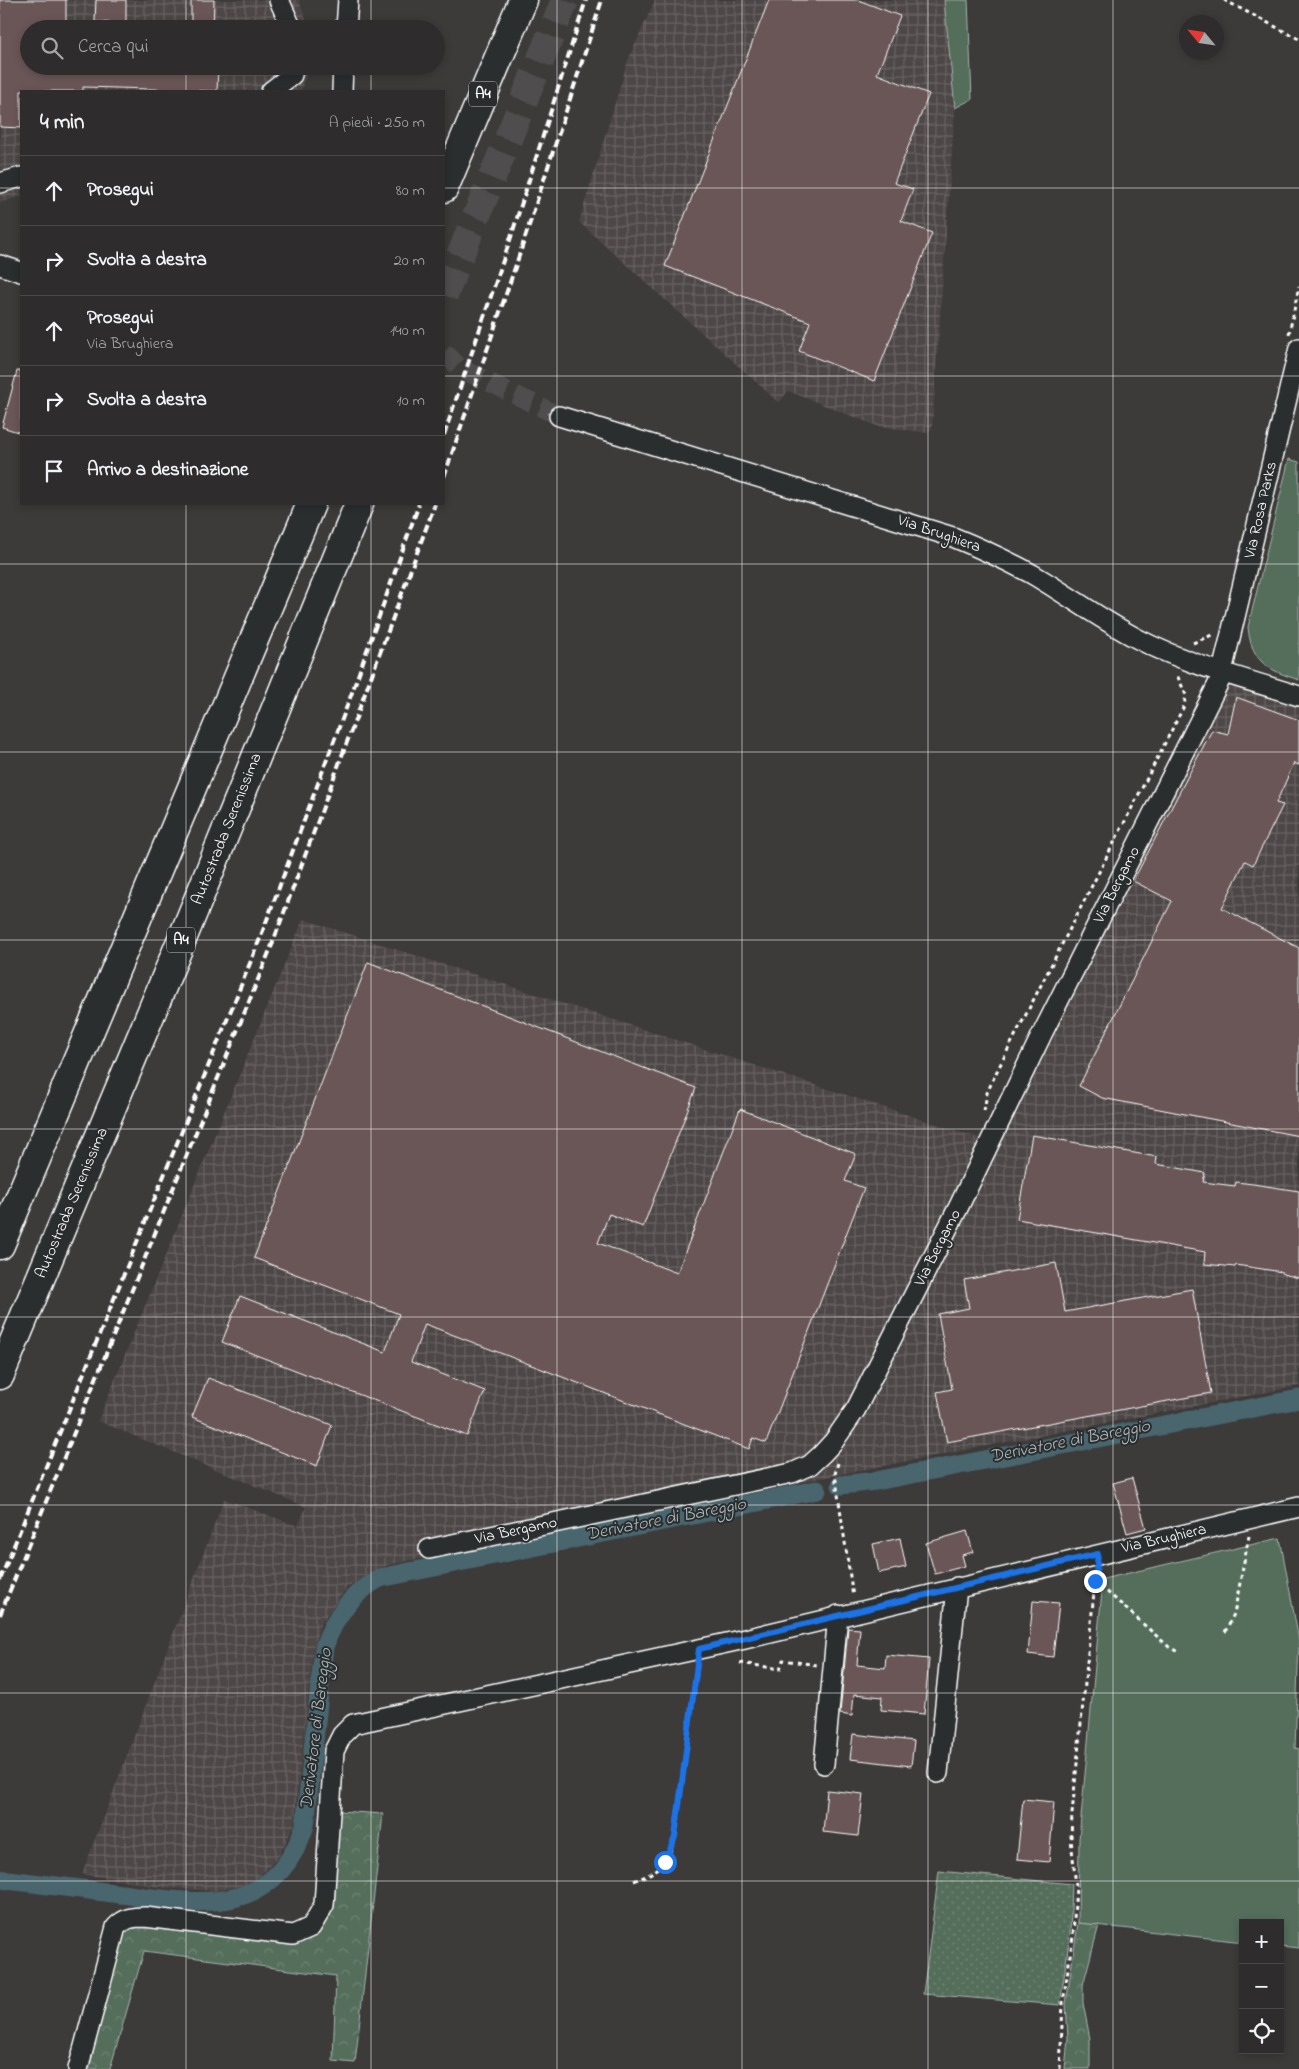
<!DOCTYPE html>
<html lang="it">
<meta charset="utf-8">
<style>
:root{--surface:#2e2c2c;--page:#363434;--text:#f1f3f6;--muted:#a7a7a9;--line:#494848}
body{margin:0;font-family:"Indie Flower",sans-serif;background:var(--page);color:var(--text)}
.controls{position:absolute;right:15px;bottom:15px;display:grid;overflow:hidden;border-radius:0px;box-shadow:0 2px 8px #0003}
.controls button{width:45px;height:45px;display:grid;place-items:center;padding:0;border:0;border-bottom:1px solid var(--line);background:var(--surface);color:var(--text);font:25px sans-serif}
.compass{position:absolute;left:1179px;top:15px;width:45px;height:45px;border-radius:50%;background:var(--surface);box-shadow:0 2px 8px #0003;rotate:299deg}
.stop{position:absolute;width:15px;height:15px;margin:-11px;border:4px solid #1a73e8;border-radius:50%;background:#fff}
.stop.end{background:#1a73e8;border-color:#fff;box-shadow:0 1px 5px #0008}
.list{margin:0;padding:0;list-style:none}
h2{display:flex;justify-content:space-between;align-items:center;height:65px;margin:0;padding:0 20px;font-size:21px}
h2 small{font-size:16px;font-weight:400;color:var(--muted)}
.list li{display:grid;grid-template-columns:32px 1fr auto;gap:15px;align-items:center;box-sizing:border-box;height:70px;padding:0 20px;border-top:1px solid var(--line)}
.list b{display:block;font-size:19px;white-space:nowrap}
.list p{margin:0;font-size:16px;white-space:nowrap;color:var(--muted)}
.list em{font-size:16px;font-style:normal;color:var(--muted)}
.icon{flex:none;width:28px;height:28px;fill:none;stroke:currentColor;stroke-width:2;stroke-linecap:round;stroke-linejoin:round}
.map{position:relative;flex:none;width:1299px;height:2069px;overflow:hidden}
.search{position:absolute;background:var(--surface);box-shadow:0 2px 8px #0003;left:20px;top:20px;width:425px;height:55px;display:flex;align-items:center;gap:12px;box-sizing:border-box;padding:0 18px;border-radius:28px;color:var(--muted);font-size:19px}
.panel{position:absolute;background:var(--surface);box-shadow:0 2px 8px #0003;left:20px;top:90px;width:425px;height:415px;border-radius:0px}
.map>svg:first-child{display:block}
.industrial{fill:url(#industrial-grid)}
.green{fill:#546e5c;stroke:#aab6ae}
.forest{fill:url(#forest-crowns);stroke:#aab6ae}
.garden{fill:url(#garden-dots);stroke:#aab6ae}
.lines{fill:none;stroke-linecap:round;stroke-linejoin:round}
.canal{stroke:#4a656e;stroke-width:19}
.building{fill:#6a5756;stroke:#fff}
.minor-tunnel{stroke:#504e4e;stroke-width:19;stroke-dasharray:19 9;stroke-linecap:butt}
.motorway-tunnel{stroke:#504e4e;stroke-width:28;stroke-dasharray:28 14;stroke-linecap:butt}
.minor-casing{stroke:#fff;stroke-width:22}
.motorway-casing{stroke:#fff;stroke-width:31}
.path{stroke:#fff;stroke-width:3;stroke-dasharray:4 4;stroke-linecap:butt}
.minor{stroke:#2a2d2e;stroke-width:19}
.motorway{stroke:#2a2d2e;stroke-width:28}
.rail{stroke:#fff;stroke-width:4;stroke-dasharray:8 4;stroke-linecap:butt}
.route{stroke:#1a73e8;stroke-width:6}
.grid{fill:none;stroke:#fff;stroke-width:1;stroke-opacity:0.55}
.labels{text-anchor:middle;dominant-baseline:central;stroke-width:4;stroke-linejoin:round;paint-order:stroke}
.shield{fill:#2a2d2e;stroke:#bfc0c0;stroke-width:1}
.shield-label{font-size:15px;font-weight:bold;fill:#fff}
.street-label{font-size:16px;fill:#fff;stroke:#2a2d2e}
.water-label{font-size:18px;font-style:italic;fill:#aebabe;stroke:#2a2d2e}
</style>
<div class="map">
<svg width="1299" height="2069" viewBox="0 0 1299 2069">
<defs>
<pattern id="industrial-grid" width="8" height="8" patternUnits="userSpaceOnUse" patternTransform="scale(1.25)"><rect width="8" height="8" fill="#4e4746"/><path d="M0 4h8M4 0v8" fill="none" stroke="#696362"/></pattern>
<pattern id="forest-crowns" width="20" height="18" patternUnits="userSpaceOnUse" patternTransform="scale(1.25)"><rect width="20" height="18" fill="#546e5c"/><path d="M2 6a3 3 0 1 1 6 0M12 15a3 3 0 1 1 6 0" fill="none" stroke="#6e8474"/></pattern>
<pattern id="garden-dots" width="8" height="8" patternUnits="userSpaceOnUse" patternTransform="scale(1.25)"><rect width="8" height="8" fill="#546e5c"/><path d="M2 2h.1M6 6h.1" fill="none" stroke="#6e8474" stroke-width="1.8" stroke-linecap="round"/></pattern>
</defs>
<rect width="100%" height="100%" fill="#3d3a3a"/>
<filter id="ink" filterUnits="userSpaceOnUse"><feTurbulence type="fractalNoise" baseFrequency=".02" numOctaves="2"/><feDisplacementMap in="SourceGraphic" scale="10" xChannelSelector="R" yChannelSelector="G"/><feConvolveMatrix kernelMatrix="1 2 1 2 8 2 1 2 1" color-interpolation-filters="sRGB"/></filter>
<g filter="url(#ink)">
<path class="industrial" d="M0 0H299L309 29H29V66H308L301 91H21V196L0 203Z
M655 0H944L955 108 932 428 928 433 877 426 788 391 779 403 579 222 628 60Z
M1212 676 1299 705V1386L851 1472 388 1565 368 1574 346 1589 321 1623 314 1644 294 1825 279 1856 265 1871 251 1884 214 1891 160 1887 82 1874 224 1499 298 1526 306 1507 98 1421 303 919 982 1139Z"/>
<path class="green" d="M944 0H968L972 99 955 108Z
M1289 459 1299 462V680C1268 670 1251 662 1248 627Z
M1280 1538 1299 1641 1295 1748 1299 1749V1948L1280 1946V1923H1243V1942L1078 1923 1079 1839 1103 1579Z"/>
<path class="forest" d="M339 1811 383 1814 355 2063 333 2061 336 1976 144 1951 110 2069H84L125 1925 308 1935Z
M1078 1923 1099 1925 1083 1985V2003L1090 2039V2069H1065L1068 2038 1066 2004Z"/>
<path class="garden" d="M939 1871 1072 1884 1070 1934 1060 2005 923 1994Z"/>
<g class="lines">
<path class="canal" d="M841 1485 876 1481 1299 1399
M0 1879C40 1884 81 1889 121 1894 199 1904 275 1919 305 1825L324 1647C334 1617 352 1593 380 1578L817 1490"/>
</g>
<path class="building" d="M0 0H66V29H29V66H218L217 91 83 87V91H21V128L0 127Z
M96 0H126V23L95 22Z
M191 0H214L213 29H191Z
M769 0H858L900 16 877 74 929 94 894 183 913 189 901 221 932 233 874 381 799 351 810 322 665 266Z
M17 371H21V433L2 427Z
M1236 697 1299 720V765L1294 763 1276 803 1283 805 1253 865 1245 861 1222 908 1299 948V1136L1102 1098 1079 1086 1172 901 1133 881 1212 730 1228 734Z
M368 962 696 1088 643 1227 609 1214 598 1243 677 1273 740 1109 856 1154 845 1181 864 1188 766 1443 753 1438 749 1449 425 1324 411 1362 485 1391 467 1436 222 1342 240 1296 385 1352 399 1314 254 1258Z
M1032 1135 1157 1157 1156 1164 1205 1173 1203 1182 1235 1186 1236 1182 1253 1184 1299 1191V1278L1283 1274 1282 1272 1236 1265 1235 1267 1204 1264 1205 1252 1017 1219Z
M1056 1263 1065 1312 1192 1289 1211 1393 947 1442 937 1392 952 1389 938 1314 969 1308 964 1280Z
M208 1378 332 1425 317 1466 192 1417Z
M1132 1478 1146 1528 1127 1533 1113 1483Z
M967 1531 973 1552 962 1555 965 1566 935 1574 926 1543Z
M900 1538 906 1567 879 1573 873 1544Z
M1033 1601 1059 1603 1053 1657 1028 1654Z
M848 1628 860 1629 857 1665 885 1668 886 1655 929 1659 924 1714 881 1710 882 1697 854 1694 852 1716 840 1714Z
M853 1734 914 1741 911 1766 850 1759Z
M827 1790 863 1794 858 1836 823 1832Z
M1023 1799 1054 1802 1049 1862 1017 1859Z"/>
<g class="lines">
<path class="minor-tunnel" d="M444 352 460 368 559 416"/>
<path class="motorway-tunnel" d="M444 295 565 0"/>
<defs>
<path id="minor" d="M279 0 292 29
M346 29 348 0
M271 91 292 75 293 66
M342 91 343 66
M0 183 21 177
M0 265 21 272
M559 416 953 537C980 548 1006 560 1032 574 1068 595 1101 620 1138 639 1188 665 1246 679 1299 696
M429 1549 792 1473 810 1465 822 1454 834 1441 856 1409 959 1206 1043 1032 1220 680 1299 348
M824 1764 838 1615
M938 1773 957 1587
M78 2069 116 1927C125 1918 132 1917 145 1917L293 1935 311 1927 324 1905 334 1751 342 1735 353 1724 745 1639 1299 1507"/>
<path id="motorway" d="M444 188 523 0
M0 1245 311 504
M0 1375 187 927 359 504"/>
</defs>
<use href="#minor" class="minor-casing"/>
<use href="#motorway" class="motorway-casing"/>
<path class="path" d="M1224 0 1299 39
M1289 334 1299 286
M1193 643 1212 635
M984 1111 987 1093 996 1073 1184 706 1186 695 1177 675
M838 1463 835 1474 853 1597
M1095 1581 1169 1647 1180 1653
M1225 1632 1234 1614 1249 1536
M740 1663 780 1669 783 1660 817 1665
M634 1881C660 1871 667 1864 675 1837L697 1666
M1060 2069 1063 2003 1073 1936 1076 1886 1071 1839 1072 1814 1096 1572"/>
<use href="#minor" class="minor"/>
<use href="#motorway" class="motorway"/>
<path class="rail" d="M444 435 511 237 586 0
M444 477 524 241 602 0
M0 1580 259 941 350 698 419 504
M0 1615 272 945 435 504"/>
</g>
</g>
<g class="lines" filter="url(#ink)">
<path class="route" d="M665 1862 675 1837 699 1649 1098 1554 1095 1581"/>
</g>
<path class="grid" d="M186 0V29M371 0V29M557 0V2069M742 0V2069M928 0V2069M1113 0V2069M186 66V91M371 66V91M0 188H21M444 188H1299M0 376H21M444 376H1299M186 504V2069M371 504V2069M0 564H1299M0 752H1299M0 940H1299M0 1129H1299M0 1317H1299M0 1505H1299M0 1693H1299M0 1881H1299"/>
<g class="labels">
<g class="shield">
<rect x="469" y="81.5" width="28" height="25" rx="4"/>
<rect x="167" y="927.5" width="28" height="25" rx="4"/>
</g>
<g class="shield-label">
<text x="483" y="94">A4</text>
<text x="181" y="940">A4</text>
</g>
<g class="street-label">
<text transform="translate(1261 510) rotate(-77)">Via Rosa Parks</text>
<text transform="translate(939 534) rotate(19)">Via Brughiera</text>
<text transform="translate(227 829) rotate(-68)">Autostrada Serenissima</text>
<text transform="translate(1117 885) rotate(-63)">Via Bergamo</text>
<text transform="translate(72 1203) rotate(-67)">Autostrada Serenissima</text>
<text transform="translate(938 1248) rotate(-63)">Via Bergamo</text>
<text transform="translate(516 1531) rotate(-12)">Via Bergamo</text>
<text transform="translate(1164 1539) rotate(-13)">Via Brughiera</text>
</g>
<g class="water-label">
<text transform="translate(1070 1442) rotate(-11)">Derivatore di Bareggio</text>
<text transform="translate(666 1520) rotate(-11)">Derivatore di Bareggio</text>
<text transform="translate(317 1729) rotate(-83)">Derivatore di Bareggio</text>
</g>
</g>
</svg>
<div class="controls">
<button>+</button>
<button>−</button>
<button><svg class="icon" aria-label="locate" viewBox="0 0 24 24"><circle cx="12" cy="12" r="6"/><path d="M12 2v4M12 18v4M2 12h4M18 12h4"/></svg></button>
</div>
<svg class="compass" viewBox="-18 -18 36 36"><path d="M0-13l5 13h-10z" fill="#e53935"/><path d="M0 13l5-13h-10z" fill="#a7a7a9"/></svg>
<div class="stop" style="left:665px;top:1862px"></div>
<div class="stop end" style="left:1095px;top:1581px"></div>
<div class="search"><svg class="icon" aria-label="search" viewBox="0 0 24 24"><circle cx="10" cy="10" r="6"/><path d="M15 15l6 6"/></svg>Cerca qui</div>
<section class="panel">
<h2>4 min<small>A piedi · 250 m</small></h2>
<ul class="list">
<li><svg class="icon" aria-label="ahead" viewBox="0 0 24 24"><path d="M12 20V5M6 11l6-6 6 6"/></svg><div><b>Prosegui</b></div><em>80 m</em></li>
<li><svg class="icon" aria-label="right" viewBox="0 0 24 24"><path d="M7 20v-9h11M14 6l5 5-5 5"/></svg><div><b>Svolta a destra</b></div><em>20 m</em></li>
<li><svg class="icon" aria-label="ahead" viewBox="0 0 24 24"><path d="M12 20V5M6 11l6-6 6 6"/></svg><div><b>Prosegui</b><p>Via Brughiera</p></div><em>140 m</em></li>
<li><svg class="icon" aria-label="right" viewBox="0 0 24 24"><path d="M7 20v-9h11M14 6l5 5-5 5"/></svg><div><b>Svolta a destra</b></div><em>10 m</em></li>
<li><svg class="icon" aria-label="arrive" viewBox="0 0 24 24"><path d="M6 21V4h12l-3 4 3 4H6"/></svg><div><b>Arrivo a destinazione</b></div></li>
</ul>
</section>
</div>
